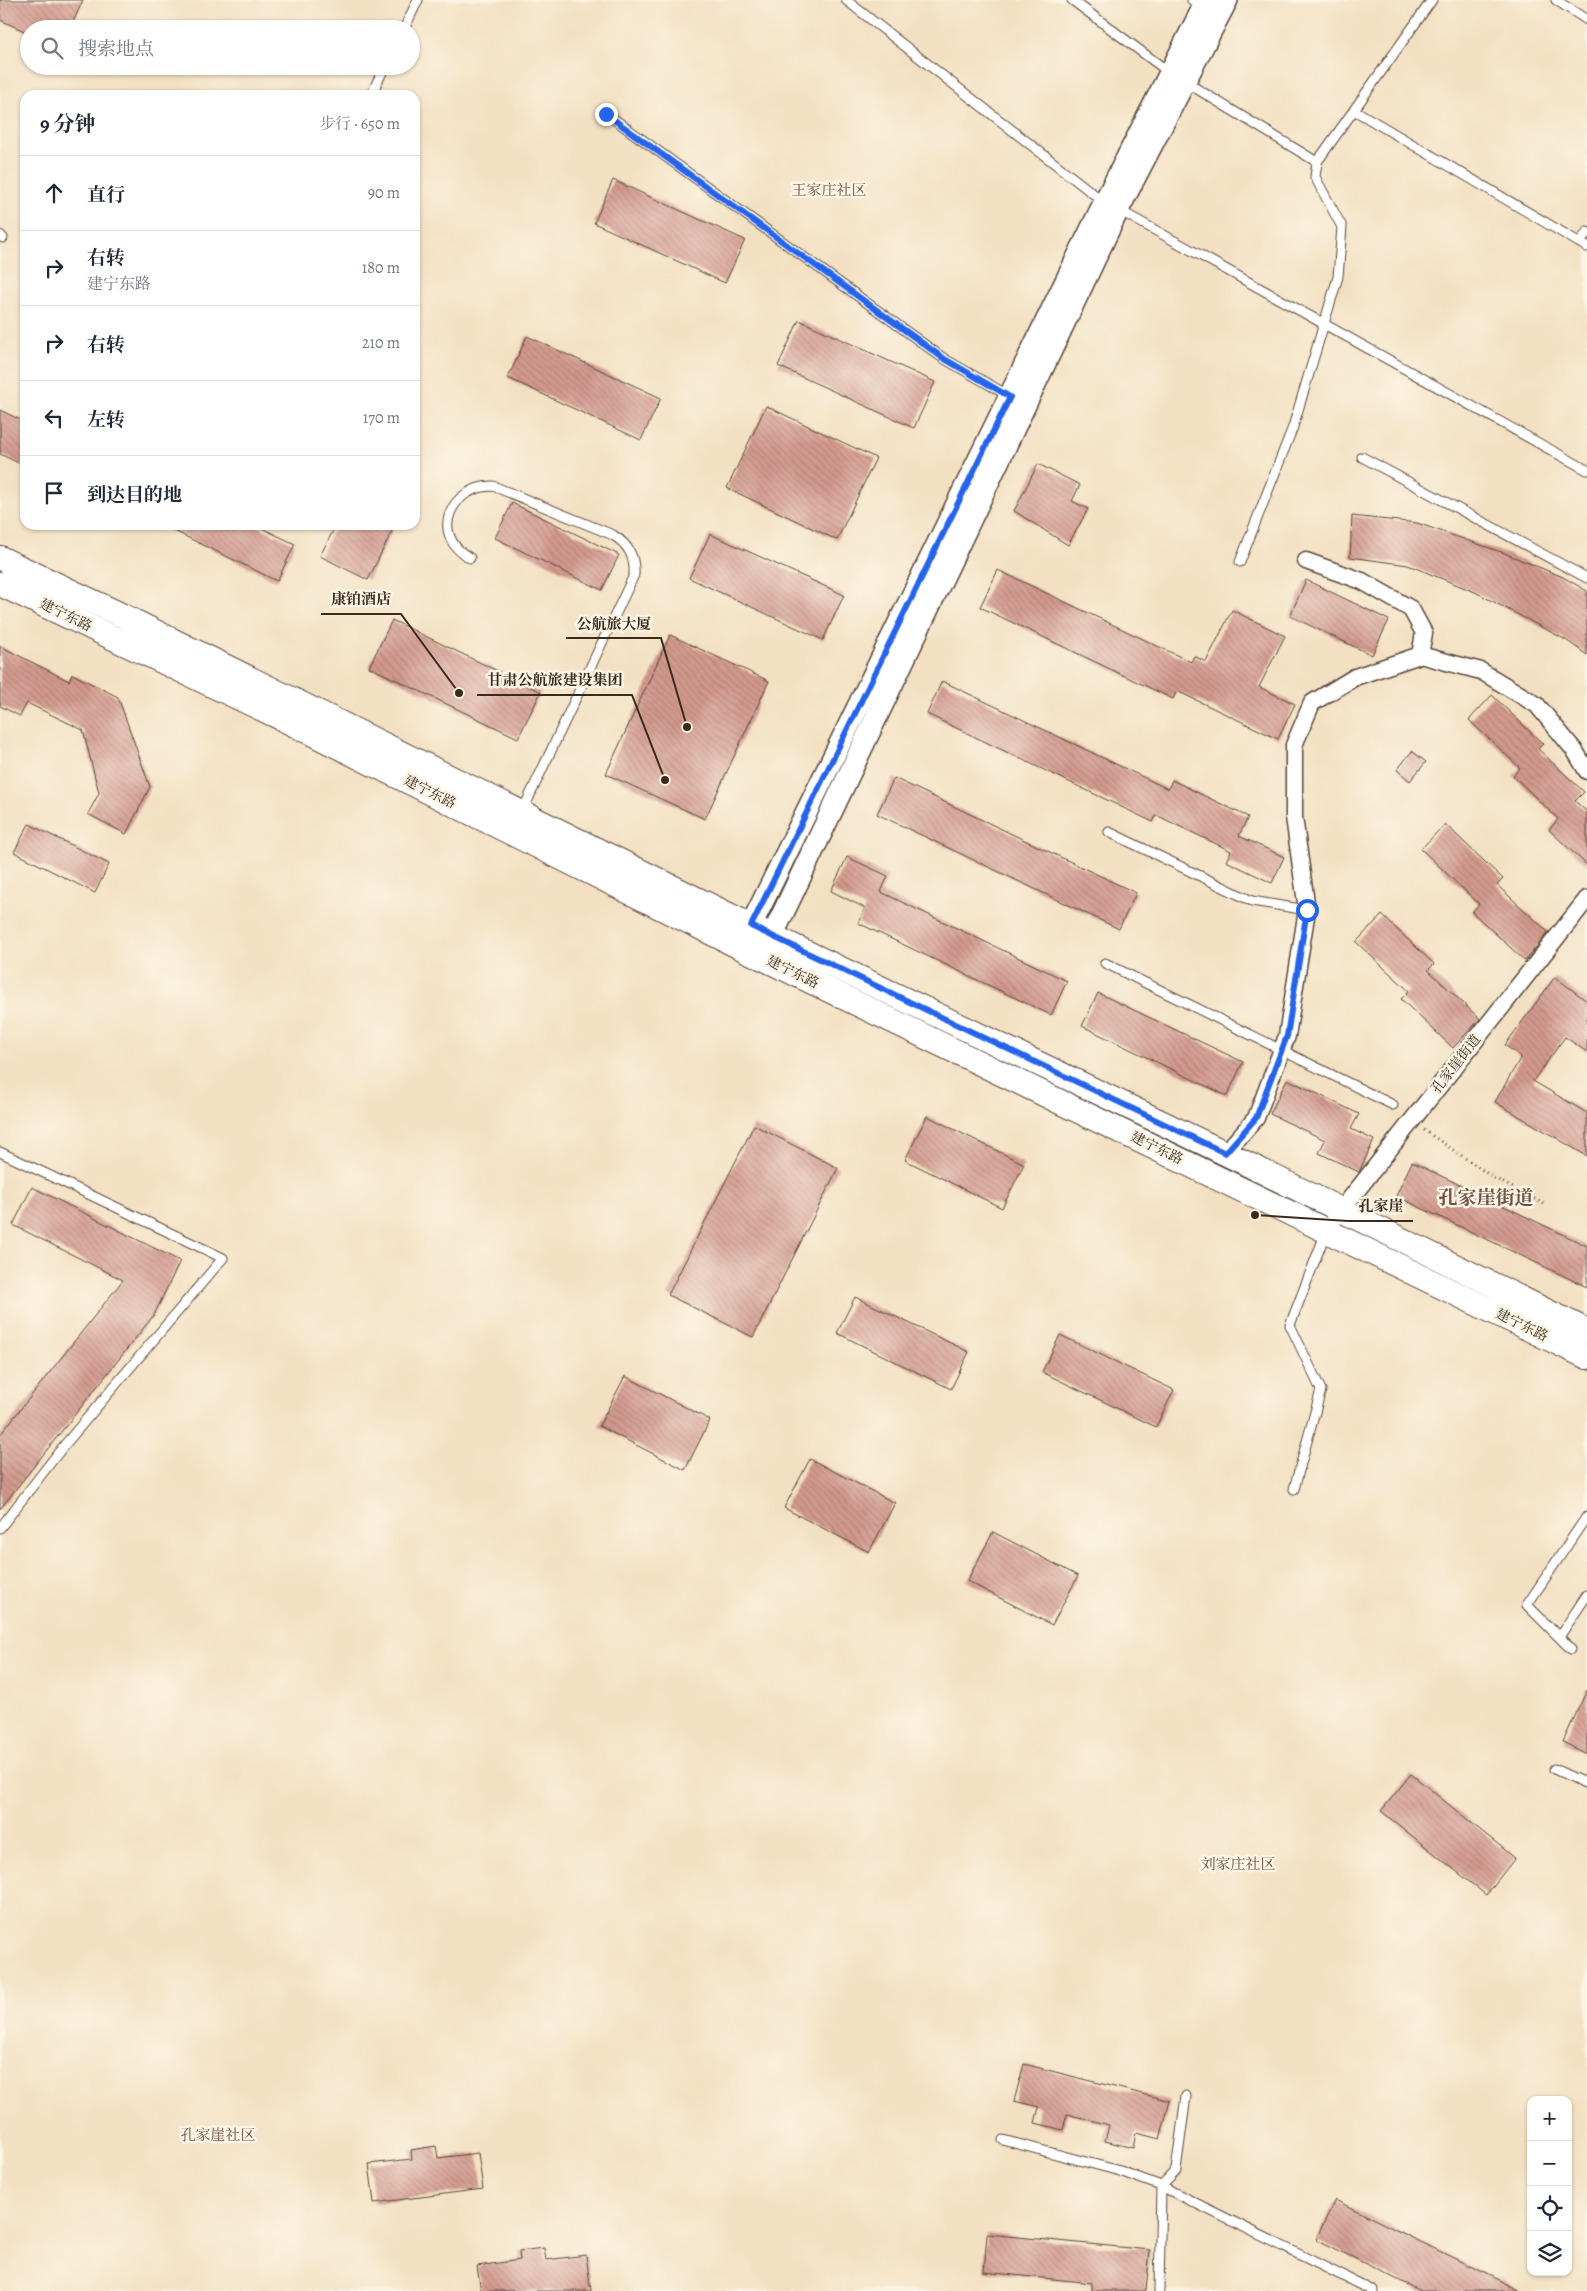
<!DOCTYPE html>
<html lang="zh">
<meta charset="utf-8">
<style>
:root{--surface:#fff;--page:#f6f6f7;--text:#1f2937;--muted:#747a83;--line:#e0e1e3}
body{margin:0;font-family:Alegreya,"Noto Serif SC",serif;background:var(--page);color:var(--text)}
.controls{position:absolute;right:15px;bottom:15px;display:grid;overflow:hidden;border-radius:10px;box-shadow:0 1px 4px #0004}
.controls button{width:45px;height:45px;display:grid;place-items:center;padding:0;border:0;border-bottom:1px solid var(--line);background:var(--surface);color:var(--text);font:25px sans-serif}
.stop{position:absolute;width:15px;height:15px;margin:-11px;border:4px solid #2563eb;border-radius:50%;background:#fff}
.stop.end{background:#2563eb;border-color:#fff;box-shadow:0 1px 5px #0008}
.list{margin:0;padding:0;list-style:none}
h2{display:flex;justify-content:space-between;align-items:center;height:65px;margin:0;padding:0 20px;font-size:21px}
h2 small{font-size:16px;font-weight:400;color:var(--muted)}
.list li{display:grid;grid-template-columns:32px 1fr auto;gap:15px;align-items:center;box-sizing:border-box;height:75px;padding:0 20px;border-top:1px solid var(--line)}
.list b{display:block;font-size:19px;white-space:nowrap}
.list p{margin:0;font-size:16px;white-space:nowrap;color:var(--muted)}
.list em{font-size:16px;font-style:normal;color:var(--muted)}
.icon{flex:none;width:28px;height:28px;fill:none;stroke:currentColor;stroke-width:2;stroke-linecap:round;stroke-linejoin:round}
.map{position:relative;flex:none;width:1587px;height:2291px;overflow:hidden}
.search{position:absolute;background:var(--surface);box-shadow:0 1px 4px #0004;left:20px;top:20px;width:400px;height:55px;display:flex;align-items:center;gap:12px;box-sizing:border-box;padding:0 18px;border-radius:28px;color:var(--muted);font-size:19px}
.panel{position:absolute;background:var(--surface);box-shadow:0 1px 4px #0004;left:20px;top:90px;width:400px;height:440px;border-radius:15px}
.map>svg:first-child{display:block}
.building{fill:url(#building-back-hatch)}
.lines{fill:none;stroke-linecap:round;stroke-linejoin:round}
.service-casing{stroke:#574537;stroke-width:11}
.minor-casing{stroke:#574537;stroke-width:19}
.tertiary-casing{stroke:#574537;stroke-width:24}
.secondary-casing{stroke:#574537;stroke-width:26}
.path{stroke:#574537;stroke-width:3;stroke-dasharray:1 4;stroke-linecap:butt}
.service{stroke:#fff;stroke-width:9}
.minor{stroke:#fff;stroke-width:16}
.tertiary{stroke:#fff;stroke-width:21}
.secondary{stroke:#fff;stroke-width:24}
.route{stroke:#2563eb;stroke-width:6}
.labels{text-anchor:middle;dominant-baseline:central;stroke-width:5;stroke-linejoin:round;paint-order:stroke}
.street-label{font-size:14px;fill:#3b2a1e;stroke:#fcf5e5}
.neighbourhood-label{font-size:15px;fill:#715146;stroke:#fcf5e5}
.district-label{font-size:19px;font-weight:bold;fill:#715146;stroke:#fcf5e5}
.leader{fill:none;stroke:#3b2a1e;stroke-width:2}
.callout-dot{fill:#3b2a1e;stroke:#fcf5e5;stroke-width:2}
.callout-label{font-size:15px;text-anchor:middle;font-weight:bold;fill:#3b2a1e;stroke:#fcf5e5;stroke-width:5;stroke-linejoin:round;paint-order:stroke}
</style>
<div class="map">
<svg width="1587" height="2291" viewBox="0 0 1587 2291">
<defs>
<pattern id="building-back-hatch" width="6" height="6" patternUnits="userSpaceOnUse" patternTransform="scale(1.25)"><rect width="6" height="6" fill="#d49a8f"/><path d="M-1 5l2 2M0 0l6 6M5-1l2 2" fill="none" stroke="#ad7e74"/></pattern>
</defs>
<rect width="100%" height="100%" fill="#fcf5e5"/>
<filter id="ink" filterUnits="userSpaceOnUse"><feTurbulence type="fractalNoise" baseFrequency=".02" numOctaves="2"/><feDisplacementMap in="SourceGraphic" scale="10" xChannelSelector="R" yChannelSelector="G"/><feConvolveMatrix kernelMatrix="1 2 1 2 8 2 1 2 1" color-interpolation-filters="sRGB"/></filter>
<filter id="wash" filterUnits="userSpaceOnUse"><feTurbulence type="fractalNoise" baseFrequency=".0096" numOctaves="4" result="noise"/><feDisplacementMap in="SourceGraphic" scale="20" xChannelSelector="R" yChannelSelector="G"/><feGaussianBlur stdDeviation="1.12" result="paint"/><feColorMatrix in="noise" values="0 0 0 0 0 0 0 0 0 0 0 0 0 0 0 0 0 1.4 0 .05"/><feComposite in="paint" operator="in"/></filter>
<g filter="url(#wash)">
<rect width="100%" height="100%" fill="#f3e0c2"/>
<g id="blocks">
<path class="building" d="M0 0H83L70 29H29V33L0 20Z
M613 180 745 240 725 283 594 223Z
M799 320 935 382 914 428 778 366Z
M527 336 661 398 641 440 508 378Z
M766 406 876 458 837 540 727 488Z
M0 410 25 422V466L0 454Z
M1038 464 1080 485 1072 501 1088 509 1068 545 1014 511Z
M512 503 619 555 602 590 495 538Z
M1352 516 1417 523 1504 553 1563 577 1587 591V655L1566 640 1475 592 1408 565 1350 557Z
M162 525H255L295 544 277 581Z
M336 525H395L368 580 320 556Z
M710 534 844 595 823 640 689 578Z
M998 570 1191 662 1194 656 1206 662 1232 610 1285 636 1259 687 1295 704 1278 739 1177 691 1173 699 980 607Z
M1306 580 1389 620 1372 655 1290 616Z
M392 620 541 692 518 738 369 667Z
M670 635 769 681 705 819 606 774Z
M0 646 69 681 72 674 118 697 150 787 126 834 88 814 99 793 83 730 27 703 20 716 0 706Z
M942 681 1168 789 1172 780 1248 817 1239 836 1284 857 1272 883 1226 861 1231 851 1156 815 1153 822 927 714Z
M1492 695 1543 744 1538 749 1584 792 1575 801 1587 812V865L1549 830 1558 819 1513 776 1520 768 1469 720Z
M1412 751 1426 762 1410 781 1397 770Z
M894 778 1136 893 1119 929 877 814Z
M29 824 109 864 95 893 14 852Z
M1445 824 1503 879 1497 885 1548 932 1525 961 1472 912 1479 904 1421 849Z
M847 857 888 876 881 892 1067 981 1051 1015 858 923 865 908 831 891Z
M1382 915 1434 964 1428 970 1480 1019 1453 1048 1401 999 1409 991 1356 942Z
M1555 977 1587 1001V1052L1565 1037 1533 1081 1587 1113V1156L1495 1102 1521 1057 1505 1045Z
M1098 993 1243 1062 1227 1096 1082 1026Z
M1287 1079 1359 1114 1351 1129 1374 1140 1359 1172 1319 1153 1325 1140 1270 1114Z
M927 1116 1024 1164 1002 1208 905 1160Z
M754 1125 838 1168 753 1337 668 1295Z
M1412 1162 1587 1246V1287L1396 1196Z
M32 1187 180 1261 154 1315 0 1509V1435L123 1280 13 1225Z
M855 1297 969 1352 951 1389 837 1333Z
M1060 1335 1174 1390 1156 1427 1042 1372Z
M625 1376 710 1420 685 1470 599 1426Z
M810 1459 895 1503 869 1552 784 1508Z
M993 1532 1078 1576 1052 1625 967 1581Z
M1587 1690V1754L1563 1742Z
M1411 1774 1515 1858 1486 1895 1381 1811Z
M1024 2064 1170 2101 1160 2139 1136 2133 1133 2148 1105 2141 1109 2125 1067 2114 1063 2130 1035 2123 1039 2107 1014 2101Z
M436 2146 438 2158 478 2153 483 2189 374 2203 369 2164 412 2159 411 2150Z
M1335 2200 1521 2291H1420L1316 2239Z
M987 2234 1150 2250 1146 2291H1092V2283L984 2272Z
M544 2248 546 2260 586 2255 591 2291H481L477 2266 520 2260 519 2251Z"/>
</g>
</g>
<g filter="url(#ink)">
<use href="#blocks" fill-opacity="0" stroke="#574537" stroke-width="1"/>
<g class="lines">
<defs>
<path id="service" d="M846 0 1105 203
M1072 0 1170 73
M1192 0 1204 8
M1556 0 1587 20
M404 29 418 0
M1184 81 1317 162 1315 177 1342 227 1338 277 1293 427 1240 562
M371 95 385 66
M1354 110 1587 247
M607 114 943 358 1009 396
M1317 162 1432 0
M1117 209 1587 470
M0 235 3 238
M1580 243 1587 232
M1362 457 1587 578
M470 558C428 535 451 486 493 486L613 535C629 545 635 557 634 575L522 812
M1109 832 1252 901 1307 910
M1105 963 1393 1105
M0 1152 223 1258 62 1448 0 1528
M1294 1489 1321 1390 1290 1325 1326 1232
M1559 1637 1587 1595
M1571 1649 1527 1605 1587 1516
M1554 1769 1587 1784
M1003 2140 1120 2171 1161 2186 1373 2291
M1159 2291 1161 2186 1176 2170 1186 2096"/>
<path id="minor" d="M1306 561 1362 581 1411 609 1424 633 1420 655
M1225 1153 1256 1118 1287 1036 1307 910 1294 817V745L1312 703 1355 677 1420 655 1481 671 1537 705 1575 751 1587 771
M1335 1218 1587 899"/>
<path id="tertiary" d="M743 942 1104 203 1207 0
M765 951 1118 210 1227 0"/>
<path id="secondary" d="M0 558 119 614 751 926 1225 1153 1587 1331
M0 584 279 717 740 947 1587 1357"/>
</defs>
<use href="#service" class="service-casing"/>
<use href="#minor" class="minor-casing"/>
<use href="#tertiary" class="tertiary-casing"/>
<use href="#secondary" class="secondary-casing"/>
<path class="path" d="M1424 1130 1494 1178 1546 1205"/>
<use href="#service" class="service"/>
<use href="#minor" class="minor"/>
<use href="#tertiary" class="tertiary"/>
<use href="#secondary" class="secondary"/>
</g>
</g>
<g class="lines" filter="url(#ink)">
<path class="route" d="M606 114 943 358 1010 397 751 926 1225 1153 1256 1118 1287 1036 1307 910"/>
</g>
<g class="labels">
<g class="street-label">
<text transform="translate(66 615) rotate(26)">建宁东路</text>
<text transform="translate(430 792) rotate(27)">建宁东路</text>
<text transform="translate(793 972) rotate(26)">建宁东路</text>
<text transform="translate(1456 1064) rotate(-52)">孔家崖街道</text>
<text transform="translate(1157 1148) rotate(26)">建宁东路</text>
<text transform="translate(1522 1325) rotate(26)">建宁东路</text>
</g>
<g class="neighbourhood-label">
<text x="829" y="190">王家庄社区</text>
<text x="1238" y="1864">刘家庄社区</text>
<text x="218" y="2135">孔家崖社区</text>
</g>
<g class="district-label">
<text x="1486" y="1198">孔家崖街道</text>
</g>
</g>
<path class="leader" d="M459 693L401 614H321M687 727L661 638H566M665 780L632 695H477M1255 1215L1348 1221H1413"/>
<g class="callout-dot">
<circle cx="459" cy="693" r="5"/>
<circle cx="687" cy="727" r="5"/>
<circle cx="665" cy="780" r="5"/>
<circle cx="1255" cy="1215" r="5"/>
</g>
<g class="callout-label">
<text x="361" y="604">康铂酒店</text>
<text x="614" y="629">公航旅大厦</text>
<text x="555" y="685">甘肃公航旅建设集团</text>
<text x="1381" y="1211">孔家崖</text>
</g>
</svg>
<div class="controls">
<button>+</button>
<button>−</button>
<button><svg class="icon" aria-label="locate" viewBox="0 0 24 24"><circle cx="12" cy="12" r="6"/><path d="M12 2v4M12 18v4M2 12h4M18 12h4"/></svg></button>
<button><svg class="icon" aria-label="layers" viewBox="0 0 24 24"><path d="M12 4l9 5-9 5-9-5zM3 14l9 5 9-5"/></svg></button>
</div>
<div class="stop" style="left:1307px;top:910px"></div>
<div class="stop end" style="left:606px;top:114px"></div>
<div class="search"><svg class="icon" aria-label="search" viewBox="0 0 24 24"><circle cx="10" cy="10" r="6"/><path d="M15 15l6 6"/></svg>搜索地点</div>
<section class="panel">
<h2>9 分钟<small>步行 · 650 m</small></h2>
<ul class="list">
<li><svg class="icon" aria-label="ahead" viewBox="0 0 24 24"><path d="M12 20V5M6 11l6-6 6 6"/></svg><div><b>直行</b></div><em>90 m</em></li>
<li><svg class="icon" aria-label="right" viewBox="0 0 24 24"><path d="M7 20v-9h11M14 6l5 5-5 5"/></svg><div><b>右转</b><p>建宁东路</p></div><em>180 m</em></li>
<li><svg class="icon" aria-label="right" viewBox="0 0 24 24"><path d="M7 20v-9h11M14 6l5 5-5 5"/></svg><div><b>右转</b></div><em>210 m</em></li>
<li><svg class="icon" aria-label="left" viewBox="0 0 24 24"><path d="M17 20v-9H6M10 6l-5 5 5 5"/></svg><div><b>左转</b></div><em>170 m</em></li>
<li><svg class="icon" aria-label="arrive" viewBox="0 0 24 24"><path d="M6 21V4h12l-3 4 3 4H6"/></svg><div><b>到达目的地</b></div></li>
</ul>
</section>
</div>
